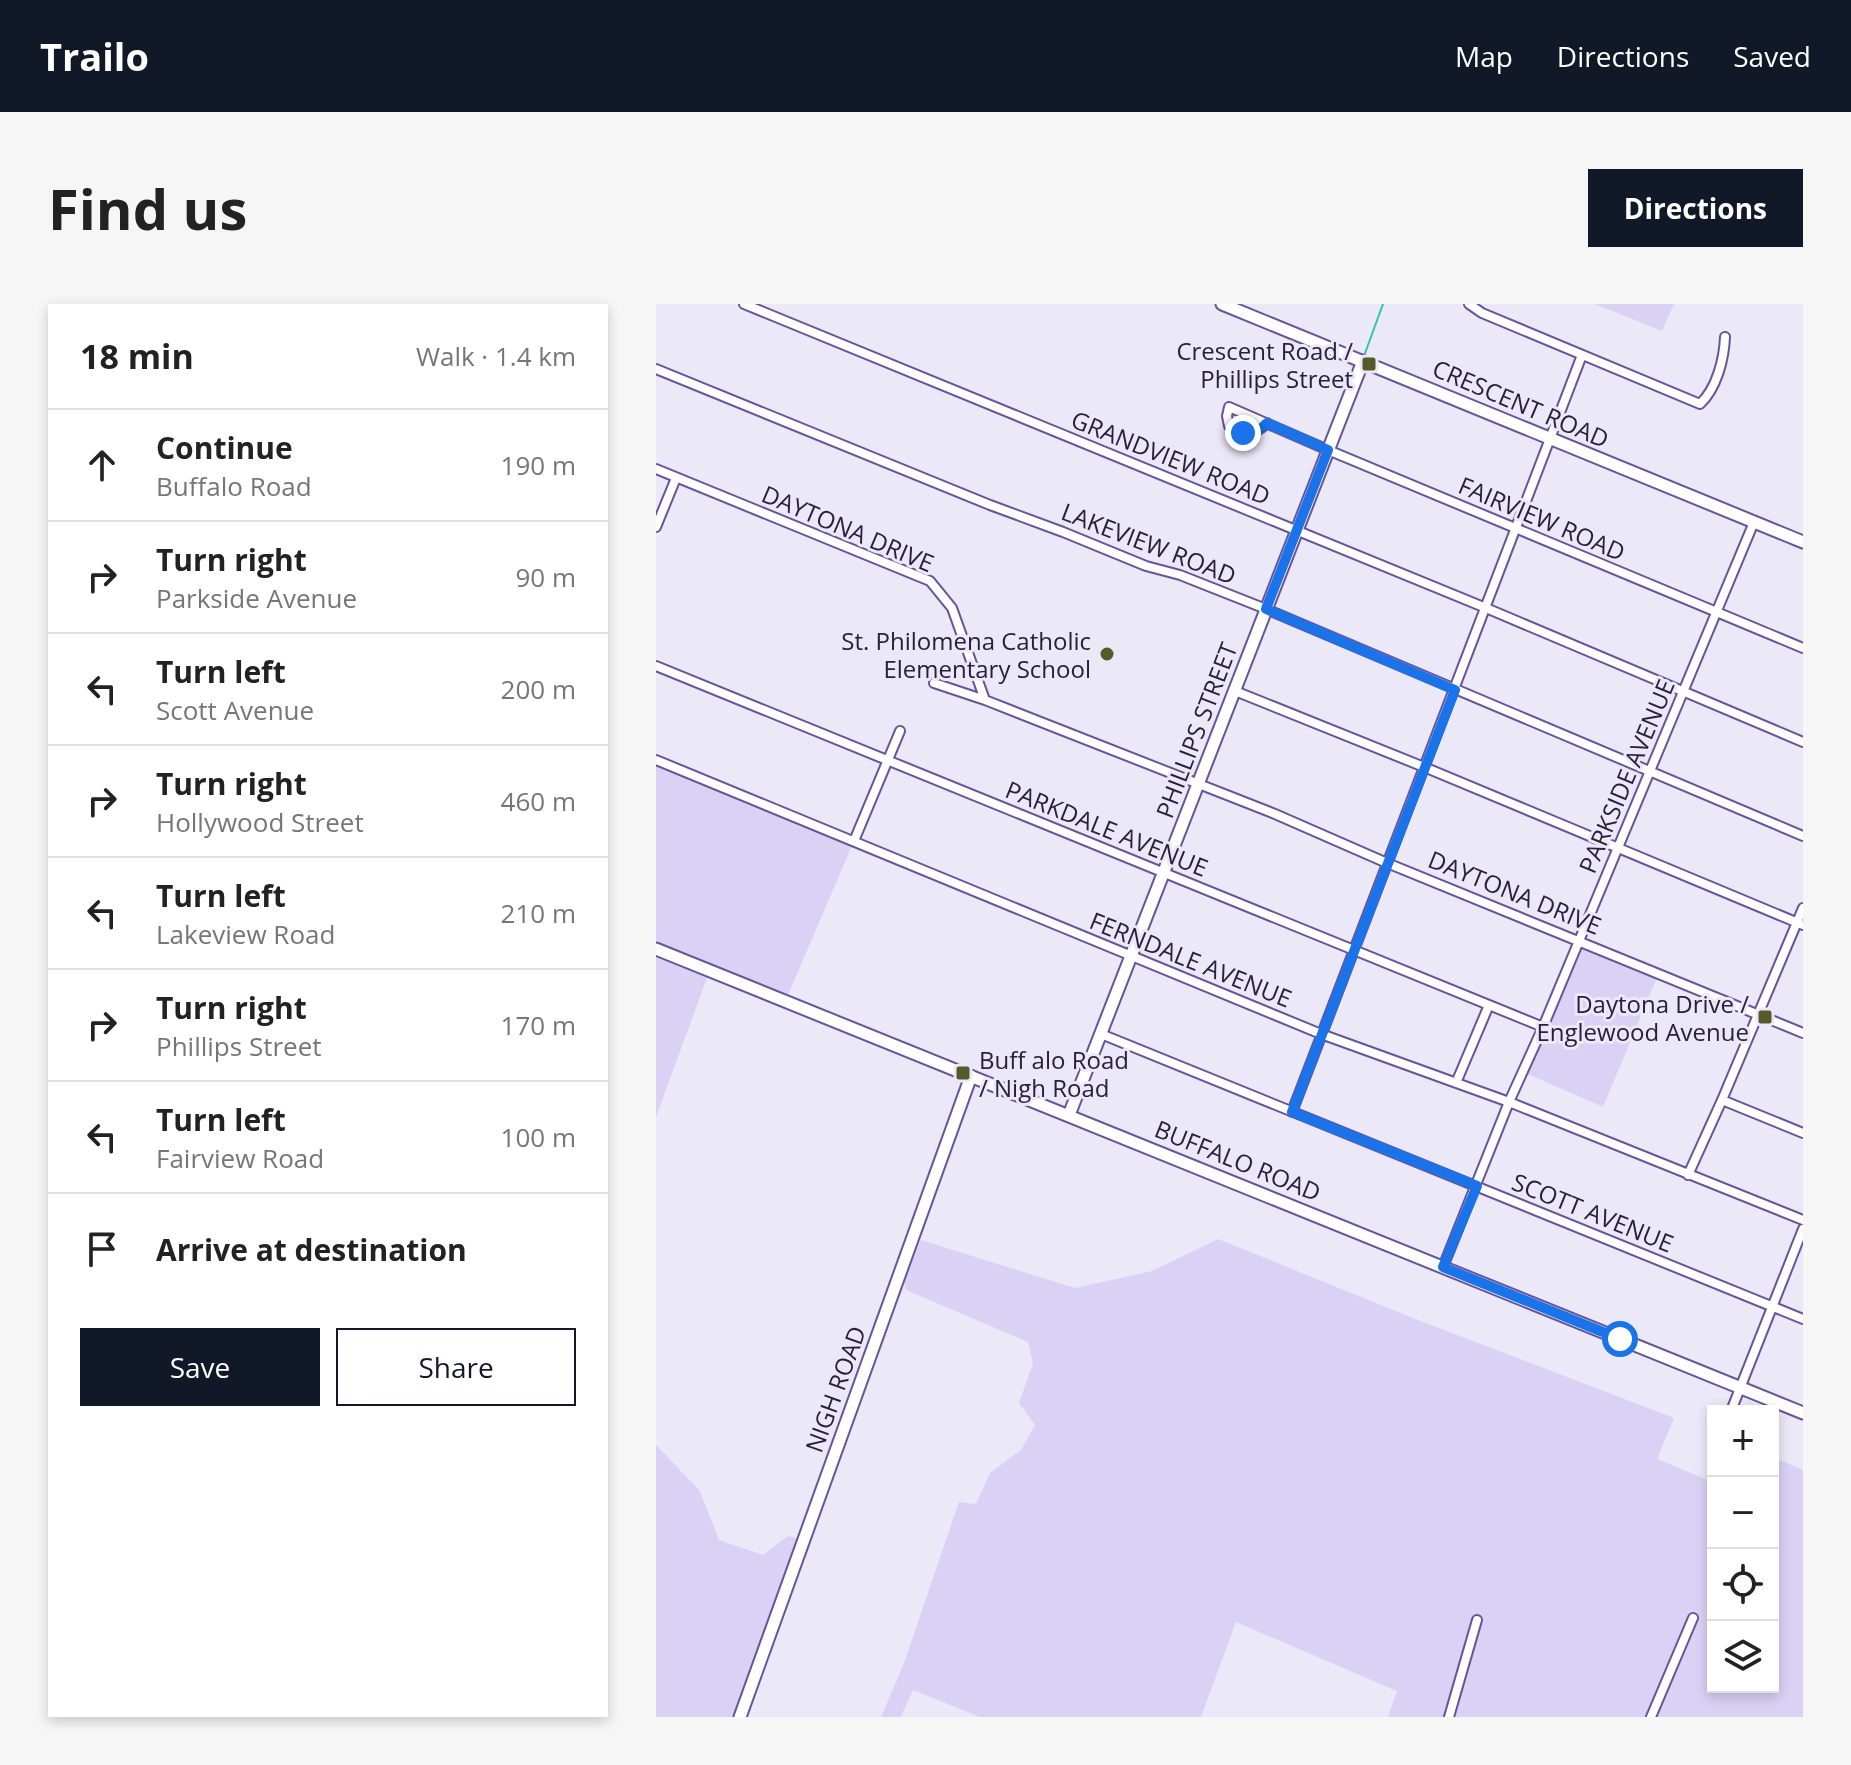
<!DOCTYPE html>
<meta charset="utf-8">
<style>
:root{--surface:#fff;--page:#f6f6f6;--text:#222;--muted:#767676;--line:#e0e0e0;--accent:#111827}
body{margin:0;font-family:"Open Sans",sans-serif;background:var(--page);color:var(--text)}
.controls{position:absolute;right:24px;bottom:24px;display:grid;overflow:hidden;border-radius:0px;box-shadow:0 4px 12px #0003}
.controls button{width:72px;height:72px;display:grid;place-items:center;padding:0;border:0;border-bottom:2px solid var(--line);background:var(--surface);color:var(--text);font:40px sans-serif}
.stop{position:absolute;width:24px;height:24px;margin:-18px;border:6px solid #1a73e8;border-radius:50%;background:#fff}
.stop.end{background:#1a73e8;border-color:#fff;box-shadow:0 2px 8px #0008}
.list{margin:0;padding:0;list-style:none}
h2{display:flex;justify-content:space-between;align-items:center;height:104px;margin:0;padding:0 32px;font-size:34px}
h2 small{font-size:26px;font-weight:400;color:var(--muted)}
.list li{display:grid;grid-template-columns:52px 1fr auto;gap:24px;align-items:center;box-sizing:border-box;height:112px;padding:0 32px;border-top:2px solid var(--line)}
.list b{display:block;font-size:30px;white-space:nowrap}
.list p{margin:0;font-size:26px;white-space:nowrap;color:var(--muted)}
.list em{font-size:26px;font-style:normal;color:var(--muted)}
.actions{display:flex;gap:16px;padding:24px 32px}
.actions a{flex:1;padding:18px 0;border:2px solid var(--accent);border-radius:0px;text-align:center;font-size:28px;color:var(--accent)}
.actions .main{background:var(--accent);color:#fff}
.icon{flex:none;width:44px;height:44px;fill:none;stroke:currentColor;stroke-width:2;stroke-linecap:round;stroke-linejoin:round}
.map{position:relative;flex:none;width:1147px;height:1413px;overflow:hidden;border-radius:0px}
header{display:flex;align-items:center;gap:48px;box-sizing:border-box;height:112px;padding:0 40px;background:var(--accent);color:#fff}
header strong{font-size:38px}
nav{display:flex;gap:44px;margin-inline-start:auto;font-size:28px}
.intro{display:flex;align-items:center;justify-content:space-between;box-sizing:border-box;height:192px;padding:0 48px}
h1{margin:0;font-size:56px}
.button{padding:20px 36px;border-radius:0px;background:var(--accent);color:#fff;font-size:28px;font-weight:700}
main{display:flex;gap:48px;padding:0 48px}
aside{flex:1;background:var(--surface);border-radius:0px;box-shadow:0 4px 12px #0003}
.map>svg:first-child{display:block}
.green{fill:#dad2f5}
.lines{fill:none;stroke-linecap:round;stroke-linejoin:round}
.stream{stroke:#2fc7a9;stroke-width:2}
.street-casing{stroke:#68549a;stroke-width:12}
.secondary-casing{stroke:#68549a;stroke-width:15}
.street{stroke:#fff;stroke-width:8}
.secondary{stroke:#fff;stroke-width:11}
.route{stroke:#1a73e8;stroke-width:10}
.poi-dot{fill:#545b29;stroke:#ebe8f8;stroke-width:3}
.labels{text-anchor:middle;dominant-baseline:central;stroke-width:6;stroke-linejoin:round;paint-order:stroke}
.poi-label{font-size:24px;fill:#29203e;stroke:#ebe8f8;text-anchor:end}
.street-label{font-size:24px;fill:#29203e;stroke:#ebe8f8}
</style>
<header>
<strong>Trailo</strong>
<nav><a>Map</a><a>Directions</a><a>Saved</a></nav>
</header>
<div class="intro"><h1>Find us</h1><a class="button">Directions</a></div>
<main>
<aside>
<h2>18 min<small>Walk · 1.4 km</small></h2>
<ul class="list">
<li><svg class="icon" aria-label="ahead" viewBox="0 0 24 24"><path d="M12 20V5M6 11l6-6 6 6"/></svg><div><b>Continue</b><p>Buffalo Road</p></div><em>190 m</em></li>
<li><svg class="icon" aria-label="right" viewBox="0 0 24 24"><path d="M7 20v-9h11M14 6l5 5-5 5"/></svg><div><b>Turn right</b><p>Parkside Avenue</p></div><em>90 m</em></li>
<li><svg class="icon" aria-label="left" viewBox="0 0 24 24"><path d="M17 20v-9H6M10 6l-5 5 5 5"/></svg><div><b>Turn left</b><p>Scott Avenue</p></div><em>200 m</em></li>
<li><svg class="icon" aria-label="right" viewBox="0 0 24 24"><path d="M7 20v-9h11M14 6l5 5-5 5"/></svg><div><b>Turn right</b><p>Hollywood Street</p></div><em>460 m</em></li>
<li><svg class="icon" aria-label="left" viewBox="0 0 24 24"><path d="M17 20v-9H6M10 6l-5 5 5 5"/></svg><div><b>Turn left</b><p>Lakeview Road</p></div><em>210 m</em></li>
<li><svg class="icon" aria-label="right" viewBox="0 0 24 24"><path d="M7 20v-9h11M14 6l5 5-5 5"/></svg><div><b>Turn right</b><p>Phillips Street</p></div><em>170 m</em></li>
<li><svg class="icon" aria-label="left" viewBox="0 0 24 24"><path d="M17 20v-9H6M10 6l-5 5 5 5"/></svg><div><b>Turn left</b><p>Fairview Road</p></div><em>100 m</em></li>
<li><svg class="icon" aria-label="arrive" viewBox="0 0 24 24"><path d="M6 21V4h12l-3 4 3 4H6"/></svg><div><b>Arrive at destination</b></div></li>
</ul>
<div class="actions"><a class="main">Save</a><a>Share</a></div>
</aside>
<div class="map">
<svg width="1147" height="1413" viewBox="0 0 1147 1413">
<rect width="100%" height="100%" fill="#ebe8f8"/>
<path class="green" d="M939 0H1018L1006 27Z
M0 456 198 537 129 698 0 645Z
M924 636 1003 669 947 803 867 768Z
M0 650 52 671 0 813Z
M562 935 762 1016 1018 1114 1001 1155 1057 1178V1383H1117V1153L1147 1166V1413H732L741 1387 580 1318 545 1413H324L257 1386 245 1413H225L248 1359 303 1198 320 1200 334 1169 365 1146 379 1121 363 1099 377 1059 372 1038 250 986 248 977 265 936 419 984 496 967Z
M0 1141 44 1187 63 1236 107 1251 132 1232 141 1234 86 1404 89 1413H0Z"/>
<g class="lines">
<path class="stream" d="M708 52 727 0"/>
<defs>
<path id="street" d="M88 0 830 304 1147 438
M813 0 826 9 1044 100C1061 84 1068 55 1069 33
M0 65 334 201 407 228 490 262 524 271 610 305 1147 532
M611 119C599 132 588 130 573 122L571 112 573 103 672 146 1147 344
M0 165 274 277 296 304 329 396
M0 223 20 174
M0 362 887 723
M278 379 329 396 619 510 731 559 1147 729
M579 387 768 463 1147 621
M0 456 665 730 853 798 1147 916
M198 537 244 427
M445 730 1147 1015
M800 779 833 701
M1066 796 1147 829
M636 808 926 51
M1032 871 1066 796 1147 604
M787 963 853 798 887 723 1098 218
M1075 1107 1147 925
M1057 1151V1150
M793 1413 821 1316
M995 1413 1037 1314"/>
<path id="secondary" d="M566 0 1147 238
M0 645 1147 1109
M413 811 707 57
M84 1413 315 772"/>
</defs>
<use href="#street" class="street-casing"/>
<use href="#secondary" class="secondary-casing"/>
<use href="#street" class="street"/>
<use href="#secondary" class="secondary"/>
</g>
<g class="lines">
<path class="route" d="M587 129C597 129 604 127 611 119L672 146 610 305 799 386 636 808 821 882 787 963 964 1035"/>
</g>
<g class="poi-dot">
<rect x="705" y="52" width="16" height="16" rx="4"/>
<circle cx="451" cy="350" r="8"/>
<rect x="1101" y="705" width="16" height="16" rx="4"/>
<rect x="299" y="761" width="16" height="16" rx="4"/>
</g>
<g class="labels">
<g class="poi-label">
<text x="697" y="46">Crescent Road /<tspan x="697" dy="28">Phillips Street</tspan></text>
<text x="435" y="336">St. Philomena Catholic<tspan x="435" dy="28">Elementary School</tspan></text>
<text x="1093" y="699">Daytona Drive /<tspan x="1093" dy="28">Englewood Avenue</tspan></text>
<text x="323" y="755" text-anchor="start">Buff alo Road<tspan x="323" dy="28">/ Nigh Road</tspan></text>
</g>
<g class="street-label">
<text transform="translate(865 99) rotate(23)">CRESCENT ROAD</text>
<text transform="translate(515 153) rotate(22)">GRANDVIEW ROAD</text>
<text transform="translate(886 214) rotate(23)">FAIRVIEW ROAD</text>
<text transform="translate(192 224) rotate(23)">DAYTONA DRIVE</text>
<text transform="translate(493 239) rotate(21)">LAKEVIEW ROAD</text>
<text transform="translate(540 426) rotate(-69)">PHILLIPS STREET</text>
<text transform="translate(970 472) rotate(-67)">PARKSIDE AVENUE</text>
<text transform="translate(451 524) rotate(22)">PARKDALE AVENUE</text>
<text transform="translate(859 588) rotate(22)">DAYTONA DRIVE</text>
<text transform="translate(535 655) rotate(22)">FERNDALE AVENUE</text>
<text transform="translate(582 856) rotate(22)">BUFFALO ROAD</text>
<text transform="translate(937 908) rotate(22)">SCOTT AVENUE</text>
<text transform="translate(179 1085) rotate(-70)">NIGH ROAD</text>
</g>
</g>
</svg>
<div class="controls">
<button>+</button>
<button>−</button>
<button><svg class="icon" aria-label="locate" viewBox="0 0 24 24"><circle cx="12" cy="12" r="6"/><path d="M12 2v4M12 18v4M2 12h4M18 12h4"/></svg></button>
<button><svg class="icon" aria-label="layers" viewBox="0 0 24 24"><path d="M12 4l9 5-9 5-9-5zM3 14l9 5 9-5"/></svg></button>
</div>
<div class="stop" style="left:964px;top:1035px"></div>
<div class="stop end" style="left:587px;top:129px"></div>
</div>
</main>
